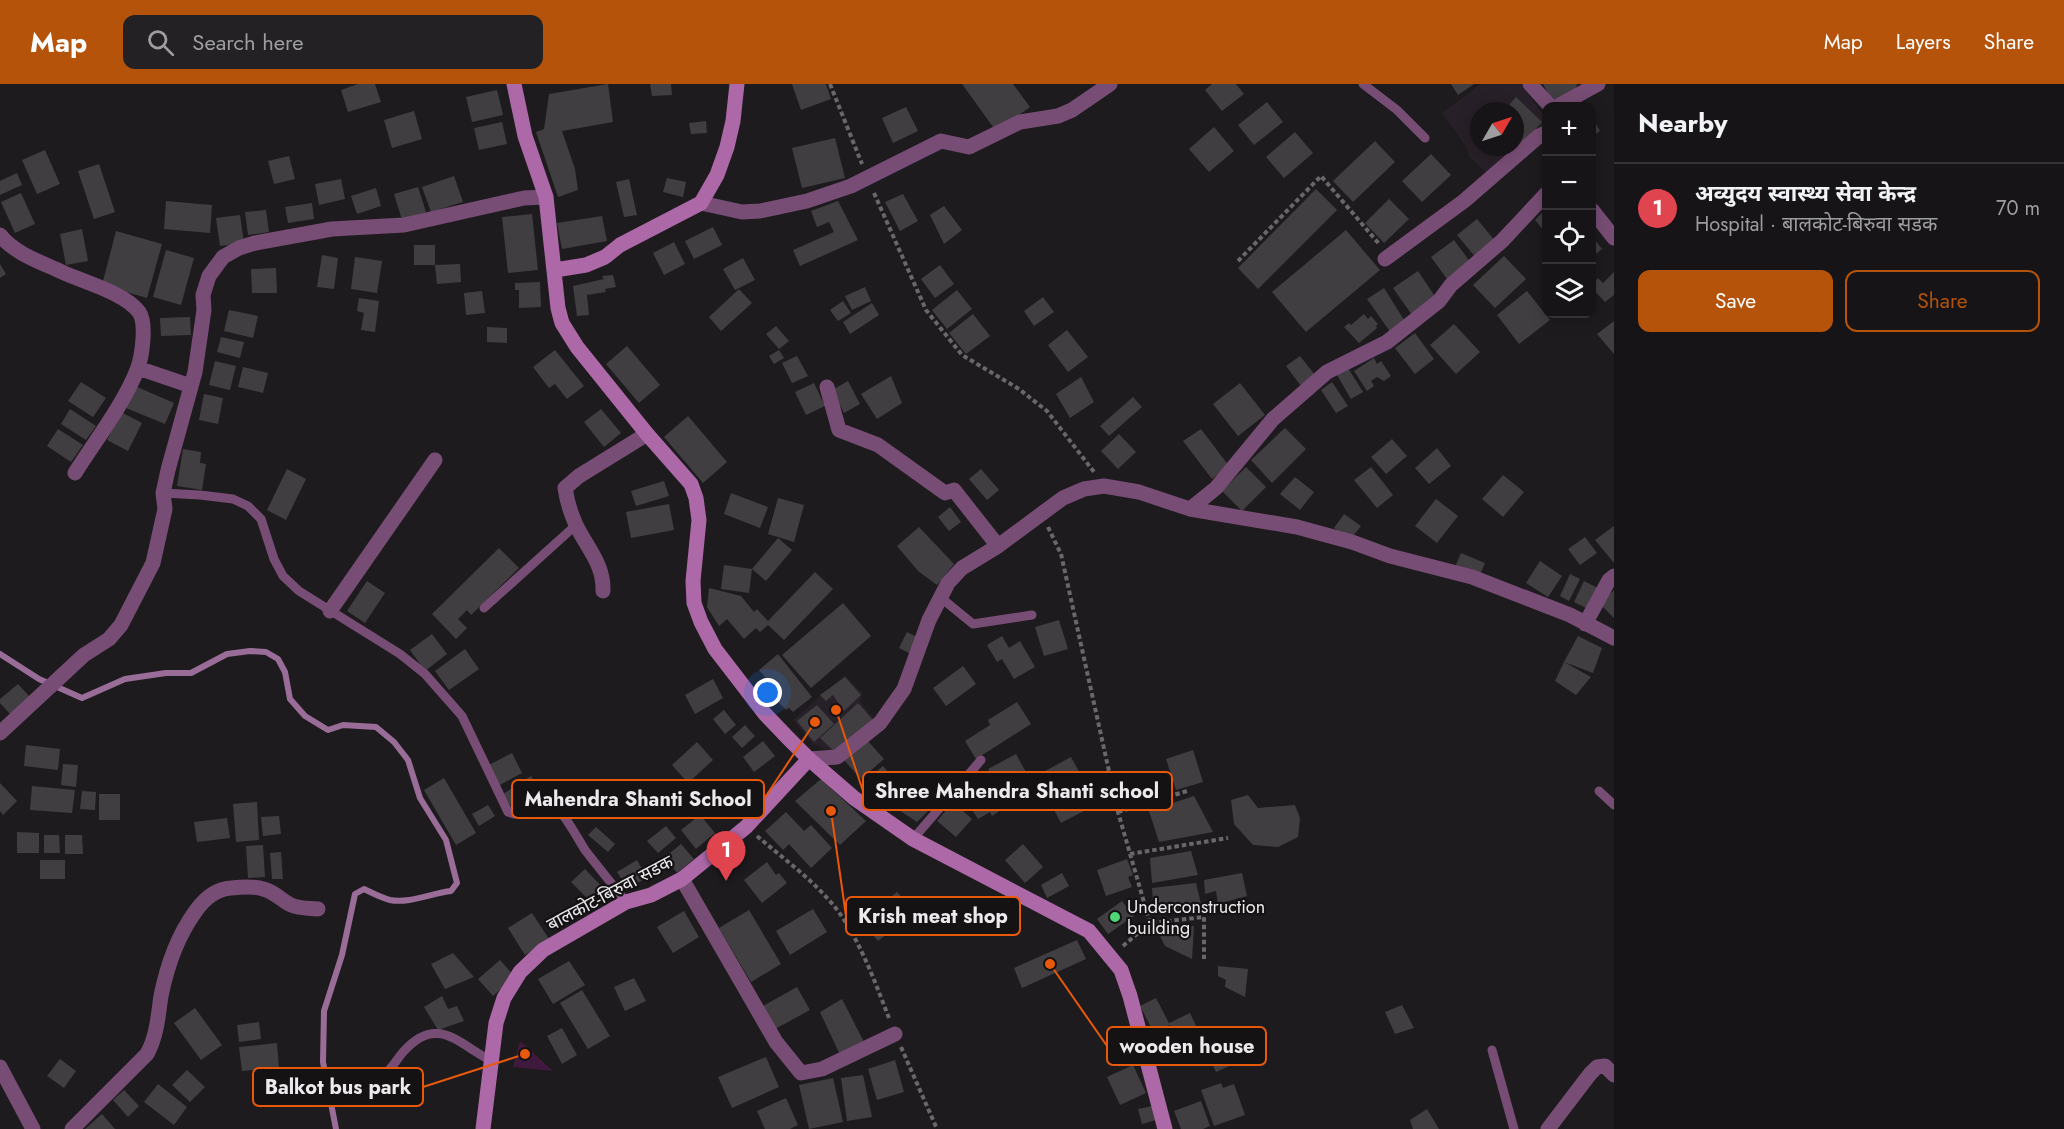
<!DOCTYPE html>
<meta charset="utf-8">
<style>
:root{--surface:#161416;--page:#232123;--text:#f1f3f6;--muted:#9e9ea1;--line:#353335;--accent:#b45309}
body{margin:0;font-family:Jost,"Noto Sans Devanagari",sans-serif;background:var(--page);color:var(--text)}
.controls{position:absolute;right:18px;top:18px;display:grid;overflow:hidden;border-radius:12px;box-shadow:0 3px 15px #0003}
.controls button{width:54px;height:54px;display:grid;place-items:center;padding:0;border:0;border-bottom:2px solid var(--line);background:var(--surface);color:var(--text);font:30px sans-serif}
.compass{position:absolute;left:1470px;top:18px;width:54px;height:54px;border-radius:50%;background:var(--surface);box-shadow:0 3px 15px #0003;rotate:51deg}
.you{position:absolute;left:768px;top:609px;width:21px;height:21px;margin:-15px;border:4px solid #fff;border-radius:50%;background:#1a73e8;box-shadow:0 0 0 9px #1a73e833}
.badge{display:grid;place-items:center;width:39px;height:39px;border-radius:50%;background:var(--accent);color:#fff;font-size:20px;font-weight:700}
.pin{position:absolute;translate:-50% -50px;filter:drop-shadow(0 2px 3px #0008)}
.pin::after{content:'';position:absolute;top:32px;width:21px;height:18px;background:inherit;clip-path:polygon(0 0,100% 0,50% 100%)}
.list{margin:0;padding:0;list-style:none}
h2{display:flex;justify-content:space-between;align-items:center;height:78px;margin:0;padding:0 24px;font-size:26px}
h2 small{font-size:20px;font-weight:400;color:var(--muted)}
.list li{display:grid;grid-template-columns:39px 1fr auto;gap:18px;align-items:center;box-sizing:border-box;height:90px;padding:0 24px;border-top:2px solid var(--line)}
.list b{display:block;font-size:22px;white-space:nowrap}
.list p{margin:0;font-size:20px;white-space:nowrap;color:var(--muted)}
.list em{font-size:20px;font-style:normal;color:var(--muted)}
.actions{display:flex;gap:12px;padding:18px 24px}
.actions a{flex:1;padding:14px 0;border:2px solid var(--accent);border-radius:12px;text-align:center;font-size:21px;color:var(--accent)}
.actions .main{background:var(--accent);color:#fff}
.icon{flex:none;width:33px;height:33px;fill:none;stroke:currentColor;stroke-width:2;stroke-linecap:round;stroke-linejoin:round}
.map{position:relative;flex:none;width:1614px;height:1045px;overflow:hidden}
header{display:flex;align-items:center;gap:36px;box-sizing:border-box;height:84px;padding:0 30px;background:var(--accent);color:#fff}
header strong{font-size:28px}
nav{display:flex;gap:33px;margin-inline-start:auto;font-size:21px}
.search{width:420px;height:54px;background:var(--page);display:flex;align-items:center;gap:15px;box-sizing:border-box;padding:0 21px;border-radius:12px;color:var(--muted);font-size:22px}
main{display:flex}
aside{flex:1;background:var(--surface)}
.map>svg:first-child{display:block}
.built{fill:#282028;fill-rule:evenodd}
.green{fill:#401a3e}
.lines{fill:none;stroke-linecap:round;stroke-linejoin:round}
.stream{stroke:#9a6d98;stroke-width:6}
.building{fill:#413e41}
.path{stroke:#6a676a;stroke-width:4;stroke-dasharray:4.5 3;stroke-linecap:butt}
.lane{stroke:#784d75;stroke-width:9}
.street{stroke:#784d75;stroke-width:15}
.secondary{stroke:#ad68a8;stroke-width:15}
.poi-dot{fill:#50d674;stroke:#151214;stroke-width:2}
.labels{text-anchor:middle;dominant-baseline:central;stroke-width:4.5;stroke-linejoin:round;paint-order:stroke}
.street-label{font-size:18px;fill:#edeaed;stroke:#151214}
.poi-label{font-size:18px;fill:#edeaed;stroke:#151214;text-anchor:start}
.leader{fill:none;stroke:#e8590c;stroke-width:2}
.callout-dot{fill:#e8590c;stroke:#151214;stroke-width:2}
.callout{fill:#151214;stroke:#e8590c;stroke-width:2}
.callout-label{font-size:20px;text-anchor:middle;font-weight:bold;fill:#edeaed}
</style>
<header>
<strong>Map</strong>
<div class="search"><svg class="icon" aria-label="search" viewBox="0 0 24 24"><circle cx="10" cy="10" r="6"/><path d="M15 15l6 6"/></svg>Search here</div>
<nav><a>Map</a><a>Layers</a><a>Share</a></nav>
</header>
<main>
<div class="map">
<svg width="1614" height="1045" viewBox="0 0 1614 1045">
<rect width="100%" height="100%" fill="#1e1b1e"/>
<path class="built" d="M1481 0H1520L1546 34V39L1489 91 1469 73 1467 64 1442 29ZM1479 27H1515V63H1479Z
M845 591 862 609 860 617 875 635 837 670 813 660 793 636Z"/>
<path class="green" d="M520 957 553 987 513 983Z"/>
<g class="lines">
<path class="stream" d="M0 570 39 595 82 614 125 595 166 589H191L227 570 250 567 266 568 278 575 285 588 290 615 305 632 328 646 343 641 376 643 394 658 408 676 420 714 446 756 457 799 451 807C432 809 409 820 390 816 382 814 372 809 364 805L355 810 342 871 324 927 323 978 336 1045"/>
</g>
<path class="building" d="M358 0H375L381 18 348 28 341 6Z
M608 0 613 38 562 47 575 85 578 106 558 113 536 48 544 45 549 10Z
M650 0H671L672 11 652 12Z
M792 0H826L831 15 801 26Z
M962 0H1013L1030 23 996 47Z
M1212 0H1236L1244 10 1222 27 1205 6Z
M1451 0H1474L1458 11Z
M1543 0H1577L1574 10 1554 20Z
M497 6 503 31 472 38 466 13Z
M1516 13 1542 38 1512 71 1504 63H1515V27H1504Z
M1267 18 1283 38 1254 61 1238 41Z
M906 23 918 47 893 59 882 34Z
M414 27 422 55 392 64 384 36Z
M1592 33 1600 47 1592 52Z
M706 37 707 49 691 50 689 39Z
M502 38 507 60 479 66 474 44Z
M1214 43 1234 67 1209 88 1189 65Z
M1295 48 1313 69 1284 94 1266 73Z
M835 54 845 94 802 104 792 64Z
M1375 57 1395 78 1353 118 1333 97Z
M45 66 60 100 37 110 22 76Z
M1431 70 1451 91 1422 118 1402 97Z
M289 72 295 95 274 100 268 77Z
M99 80 115 128 94 135 78 87Z
M17 89 22 101 0 111V97Z
M454 92 463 118 431 128 422 103Z
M667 94 686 98 683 113 663 108Z
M341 95 345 115 319 121 315 100Z
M629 95 637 131 624 133 616 98Z
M418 103 426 128 402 136 394 110Z
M376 104 381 122 357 130 351 112Z
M1316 105 1337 126 1258 205 1238 184Z
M21 109 35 140 15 149 1 118Z
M903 110 918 137 900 147 885 118Z
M1389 115 1409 135 1384 159 1365 139Z
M166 117 212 121 210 149 164 145Z
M838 117 858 156 800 182 793 166 834 148 829 138 817 143 811 127Z
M312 119 314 135 288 139 285 123Z
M944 122 962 146 944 160 930 131Z
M1546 125V149L1535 136Z
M266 126 269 148 248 151 245 128Z
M532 130 538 186 508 189 502 133Z
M240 131 244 159 220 162 216 134Z
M602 132 607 157 562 165 557 139Z
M1477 135 1496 158 1477 175 1457 151Z
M713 143 722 161 694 175 685 157Z
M82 145 88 177 66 181 60 150Z
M1346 146 1380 186 1306 248 1272 208Z
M116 147 162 160 147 214 102 201Z
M1592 152 1602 165 1592 173Z
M1454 156 1471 179 1447 195 1431 173Z
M674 158 685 180 664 191 653 169Z
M414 161H435V181H414Z
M166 166 194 174 181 221 153 213Z
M322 171 338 174 334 205 317 203Z
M1504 172 1526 195 1495 224 1473 201Z
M355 173 382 177 377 209 351 205Z
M743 174 755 196 735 206 723 185Z
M0 180 6 190 0 194Z
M460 180 461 198 437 200 435 181Z
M940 181 954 200 935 214 921 195Z
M276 184 277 209H252L251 185Z
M1418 187 1436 214 1412 231 1393 204Z
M1614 188V211L1605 218 1592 204V200L1598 194 1603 199Z
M613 191 616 203 605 205 606 208 587 211 589 231 577 232 573 202 604 195 602 192Z
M540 198 541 223 519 224V206H515V199Z
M865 203 871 217 852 226 845 212Z
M1384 204 1406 239 1391 249 1367 215Z
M739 205 752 219 721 247 709 233Z
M957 206 972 225 947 245 932 226Z
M482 207 485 229 466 231 464 209Z
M1527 207 1550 236 1519 260 1497 231Z
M1043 213 1054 228 1034 242 1024 227Z
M359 214 379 217 375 248 361 246 364 229 357 227Z
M843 217 851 229 838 237 830 226Z
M872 219 879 231 850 250 843 238Z
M229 226 258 232 253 254 224 247Z
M973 230 990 252 966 270 949 249Z
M1364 230 1368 235 1371 232 1378 240 1376 242 1377 244 1359 259 1344 243 1349 239 1351 241Z
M190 233 191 251 161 252 160 234Z
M1614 237V270L1597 250Z
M1454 240 1480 268 1456 290 1430 261Z
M776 242 789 257 779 265 766 250Z
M487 243 507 244V259L487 258Z
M1067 246 1088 273 1068 288 1048 261Z
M1415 249 1434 275 1415 290 1395 264Z
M221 253 244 258 240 274 217 268Z
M627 262 660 301 639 319 606 280Z
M555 266 584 302 567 315 555 300 549 304 533 283Z
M779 266 784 274 774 280 769 272Z
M797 272 808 292 792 299 782 279Z
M1300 272 1315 291 1301 302 1286 282Z
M1374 274 1377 280 1381 277 1391 292 1384 297 1377 293 1371 297 1374 302 1367 307 1354 287Z
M215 277 236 282 230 306 209 301Z
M243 283 268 289 263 309 238 303Z
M1348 284 1363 308 1351 315 1337 291Z
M891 292 902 319 877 335 861 310Z
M1081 293 1094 318 1070 334 1056 310Z
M848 297 860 320 844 329 832 306Z
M81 298 106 314 93 333 68 317Z
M1332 298 1348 322 1336 329 1321 306Z
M814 299 825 322 806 331 795 308Z
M1240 299 1265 331 1238 352 1213 320Z
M135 302 174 319 165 340 126 324Z
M204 310 223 314 218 340 199 336Z
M1133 313 1142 323 1109 352 1100 342Z
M70 325 96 342 86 356 61 340Z
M601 325 621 349 604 363 584 338Z
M121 328 142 339 128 367 107 356Z
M688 332 727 378 703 399 664 353Z
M1285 344 1306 365 1272 399 1251 376Z
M58 345 83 361 71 378 47 362Z
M1201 345 1229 382 1212 395 1183 357Z
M1119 350 1136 368 1118 385 1101 367Z
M1392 355 1407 372 1386 390 1371 373Z
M1437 364 1451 382 1429 400 1415 384Z
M183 365 201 368 200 379 206 380 202 406 177 402Z
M1246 383 1266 403 1242 427 1222 407Z
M1371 383 1393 411 1377 424 1354 396Z
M287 385 306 395 286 436 267 426Z
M981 385 999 406 987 416 969 395Z
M1503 391 1524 408 1503 433 1482 415Z
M1295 393 1314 408 1300 426 1280 410Z
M664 397 669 412 636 422 631 407Z
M731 409 768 423 760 444 724 430Z
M778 414 804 421 794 458 768 450Z
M1436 415 1458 432 1437 459 1415 442Z
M669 420 674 446 631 454 626 428Z
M950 423 961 438 949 447 938 433Z
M1344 430 1361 442 1350 456 1334 444Z
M1614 442V479L1595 456Z
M919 443 954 480 937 501 918 487 897 462Z
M1585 453 1597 469 1580 481 1568 465Z
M778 454 792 466 766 497 752 485 749 509 721 505 724 481 752 485Z
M499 464 519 484 471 531 467 526 458 535 467 544 456 555 432 530Z
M1461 469 1485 479 1479 493 1455 483Z
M1540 477 1562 492 1548 513 1526 499Z
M815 488 833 505 784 556 768 541 760 548 756 544 744 555 727 535 719 542 707 523 709 504 741 512 754 528 757 525 768 537Z
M1570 490 1580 495 1569 517 1560 512Z
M367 497 385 509 365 539 347 527Z
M1584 497 1598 504 1588 525 1574 518Z
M1614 506V534L1600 520Z
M843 519 871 552 811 604 782 571Z
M1059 536 1068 565 1044 572 1035 543Z
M907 548 921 555 913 571 899 564Z
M432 550 447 570 425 587 410 566Z
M1002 552 1009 564 1020 557 1035 583 1014 595 1002 575 997 578 987 561Z
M1578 552 1602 564 1593 589 1564 578 1591 593 1576 611 1555 597 1564 578Z
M465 565 479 585 449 606 435 587Z
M778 570 812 613 793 628 789 624 786 626 769 608 771 606 763 596 766 594 759 586Z
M963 582 976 600 946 622 933 604Z
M845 593 861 611 844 627 833 611 826 617 820 611Z
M713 595 723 614 695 630 685 611Z
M18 600 30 613 10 630 0 619V615Z
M1017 618 1031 640 976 675 965 657 990 641 988 636Z
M858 619 873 636 836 669 820 654Z
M817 621 834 640 814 658 797 637Z
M724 626 736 641 725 650 713 635Z
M745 641 755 652 742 664 732 653Z
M867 656 884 675 861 695 844 676Z
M763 657 775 672 754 688 743 673Z
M697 658 713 676 688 699 672 681Z
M26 661 60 665 58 686 24 682Z
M1193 666 1203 698 1176 706 1166 675Z
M512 669 522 689 498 702 487 682Z
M1016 670 1027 690 999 705 988 685Z
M1071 673 1097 720 1061 739 1036 692Z
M63 680 78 681 76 703 61 701Z
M883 682 903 706 885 721 865 697Z
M531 692 542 711 515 728 503 710Z
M444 694 476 749 456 761 424 706Z
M821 695 866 737 840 761 795 717Z
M736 696 764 717 753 731 725 711Z
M0 699 17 717 3 731 0 727Z
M921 699 938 717 917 738 896 724Z
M986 699 995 712 1000 709 1008 721 992 732 990 728 978 735 964 713Z
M32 702 75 706 72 729 30 726Z
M82 707 96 708 95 726 80 725Z
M99 710H120V736H99Z
M1248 711 1258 724 1295 721 1300 734 1298 753 1278 763 1253 761 1234 740 1231 716Z
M1194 712 1213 748 1159 758 1149 727Z
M257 718 259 756 236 758 233 720Z
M953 718 972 735 956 753 937 737Z
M488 721 495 732 479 742 472 730Z
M786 728 804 747 811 741 832 764 811 784 789 760 783 766 765 747Z
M700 731 715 749 696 765 681 746Z
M279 732 281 750 263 752 261 733Z
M227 734 230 754 197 758 194 738Z
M666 742 676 754 658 769 647 757Z
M596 743 615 760 608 768 588 751Z
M17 748 39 749V769H17Z
M44 751H59L60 769H44Z
M65 751H82L83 770H65Z
M681 760 694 775 677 789 665 773Z
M1023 760 1043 783 1025 799 1005 776Z
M263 761 265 793 248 794 246 762Z
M1191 767 1198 791 1152 799 1150 774Z
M281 768 283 795H272L270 769Z
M1127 775 1133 791 1128 793 1132 803 1106 812 1097 786Z
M40 776H65V795H40Z
M637 776 647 794 627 804 617 788Z
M767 778 776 791 779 789 787 799 762 819 744 796Z
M585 785 604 805 590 817 571 798Z
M1062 789 1069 802 1047 814 1041 801Z
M1242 789 1247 812 1218 820 1216 807 1205 810 1204 796Z
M1196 799 1201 820 1154 830 1152 804Z
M897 808 914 828 878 857 861 837Z
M1122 817 1134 832 1108 850 1097 835Z
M813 825 827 848 790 871 776 847Z
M749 826 781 880 751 898 719 844Z
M684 827 699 853 673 869 657 843Z
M532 829 549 855 525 871 508 844Z
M1194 842 1192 875 1165 862 1157 846Z
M1077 856 1086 875 1022 904 1014 884Z
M453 869 474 893 445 905 431 880Z
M500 876 515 893 493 912 478 895Z
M569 877 585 901 553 920 538 895Z
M1218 882 1248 885 1245 913 1225 903 1226 896 1218 892Z
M634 894 646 917 625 927 614 903Z
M797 903 810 926 775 945 763 922Z
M582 906 610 952 588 965 560 919Z
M442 912 448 925 457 922 464 937 438 946 424 923Z
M1156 914 1169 939 1190 929 1205 961 1184 971 1170 941 1154 949 1140 922Z
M842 915 865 960 841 973 820 928Z
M1402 921 1414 944 1395 950 1385 928Z
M195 924 222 961 201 976 174 939Z
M259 938 261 955 239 958 237 941Z
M562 944 577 971 562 980 547 952Z
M277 959 279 984 242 987 239 963Z
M1230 959 1238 978 1216 988 1207 969Z
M766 973 779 1003 732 1024 718 993Z
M60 975 76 987 64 1004 47 992Z
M895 976 904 1008 877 1016 868 985Z
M1133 981 1146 1009 1120 1021 1107 993Z
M187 986 205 1003 190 1018 172 1001Z
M863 991 872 1033 847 1037 841 994Z
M833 994 843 1038 809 1045 799 1001Z
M1221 999 1223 1004 1234 1000 1245 1031 1214 1042 1201 1006Z
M158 1000 187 1023 174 1041 144 1018Z
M124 1006 139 1022 128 1033 113 1016Z
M786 1014 798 1041 790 1045H765L757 1027Z
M1201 1017 1210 1042 1203 1045H1181L1174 1027Z
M1152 1022 1156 1036 1142 1040 1138 1025Z
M1427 1025 1439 1045H1413L1410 1036Z
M102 1030 115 1045H85Z"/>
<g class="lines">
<path class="path" d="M830 0 862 80
M874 109 926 226 962 271 1019 305 1047 327 1094 388
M1238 177 1321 92 1380 161
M1048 443 1061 470 1118 728 1150 839
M1118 728 1187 707
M757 752C785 776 816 798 838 827 861 859 875 898 889 934
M1130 770 1228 754
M1123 862 1150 839 1204 833V875
M901 963 937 1045"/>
<path class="lane" d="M1363 0 1397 26 1425 54
M163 409 200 411 233 415 248 422 261 435 274 475 283 492 299 507 400 570 425 590 462 632 508 728 514 730C523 726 540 713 549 717 560 721 578 755 585 766 599 784 613 801 626 818
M940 513 973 540 1032 531
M484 524 576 441
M1599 707 1614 721
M913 755 981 676
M1492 966 1514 1045
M377 993C392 988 394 978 404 967 438 929 460 962 492 977"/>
<path class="street" d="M1530 0 1550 22
M1558 22 1598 0
M701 119 742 128 760 127 807 117 851 102 941 57 969 63 1020 38 1058 32 1072 26 1110 0
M1592 126 1614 154
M0 151C15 170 41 178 62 188 84 198 125 209 139 228 147 239 142 274 137 286 124 320 95 357 75 389
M1385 175 1464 117 1539 52 1546 49
M138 284 191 302
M827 303 839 346 878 361 945 409 954 406 998 462
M1190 425 1297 443 1352 458 1390 472 1472 493 1570 531 1614 554
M603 507C604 480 587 464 576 441 571 430 567 417 565 404L579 392 647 350
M330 527 435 376
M1585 540 1609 496 1614 492
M0 649 84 571 109 555 121 541 153 479 165 425 163 409 168 386 195 288 204 226 203 211 209 192 223 173 239 164 255 159 332 145 404 141 524 114 546 113
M809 675 837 673 880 639 904 605 929 536 948 499 962 484 998 462 1063 414 1084 405 1104 402 1139 408 1190 425 1216 404 1273 335 1327 288 1387 258 1439 217 1451 201 1502 157 1546 110
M682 795 776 958 801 989 822 985 895 950
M0 983 33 1045
M72 1045 147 970C157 952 158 932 161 912 167 882 177 853 195 828 204 815 215 805 231 804 241 803 255 802 263 805 274 807 282 817 291 821 300 825 309 824 318 825
M1548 1045 1590 990 1597 983 1605 982 1614 991"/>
<path class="secondary" d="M514 0 525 52 546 113 558 224 562 239 577 263 647 350 691 400 696 414 699 436 693 497 694 519 701 538 715 565 765 630 788 654 809 675 854 714 913 755 1089 847 1121 886 1130 912 1165 1045
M555 186 586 181 605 173 620 161 701 119 717 91 727 63 733 37 737 0
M483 1045 496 939 504 914 520 888 543 866 626 818 651 811 682 795 746 743 809 675"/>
</g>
<circle class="poi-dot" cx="1115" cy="833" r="6"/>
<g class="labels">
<g class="street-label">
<text transform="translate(610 809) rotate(-28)">बालकोट-बिरुवा सडक</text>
</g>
<g class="poi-label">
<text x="1127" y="823">Underconstruction<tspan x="1127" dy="21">building</tspan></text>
</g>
</g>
<path class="leader" d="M836 626L863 707M815 638L764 715M831 727L846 832M1050 880L1107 962M525 970L423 1003"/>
<g class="callout-dot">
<circle cx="836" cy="626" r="6"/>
<circle cx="815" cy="638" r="6"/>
<circle cx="831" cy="727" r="6"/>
<circle cx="1050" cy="880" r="6"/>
<circle cx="525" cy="970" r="6"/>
</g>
<g class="callout">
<rect x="863" y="688" width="309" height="38" rx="6"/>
<rect x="512" y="696" width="252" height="38" rx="6"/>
<rect x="846" y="813" width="174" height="38" rx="6"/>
<rect x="1107" y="943" width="159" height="38" rx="6"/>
<rect x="253" y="984" width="170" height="38" rx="6"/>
</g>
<g class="callout-label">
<text x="1017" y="714">Shree Mahendra Shanti school</text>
<text x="638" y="722">Mahendra Shanti School</text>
<text x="933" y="839">Krish meat shop</text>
<text x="1187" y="969">wooden house</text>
<text x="338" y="1010">Balkot bus park</text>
</g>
</svg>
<div class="controls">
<button>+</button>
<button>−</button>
<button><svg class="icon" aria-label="locate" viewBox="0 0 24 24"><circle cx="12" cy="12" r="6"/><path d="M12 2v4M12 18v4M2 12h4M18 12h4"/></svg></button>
<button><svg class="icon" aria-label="layers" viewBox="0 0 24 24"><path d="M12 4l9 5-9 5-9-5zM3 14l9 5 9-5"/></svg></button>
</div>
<svg class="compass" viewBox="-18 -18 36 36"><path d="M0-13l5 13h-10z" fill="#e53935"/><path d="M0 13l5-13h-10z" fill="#9e9ea1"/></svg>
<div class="you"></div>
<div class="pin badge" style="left:726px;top:797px;background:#e0444e">1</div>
</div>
<aside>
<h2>Nearby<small></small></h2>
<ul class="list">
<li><span class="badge" style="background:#e0444e">1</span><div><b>अव्युदय स्वास्थ्य सेवा केन्द्र</b><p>Hospital · बालकोट-बिरुवा सडक</p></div><em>70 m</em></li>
</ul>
<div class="actions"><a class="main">Save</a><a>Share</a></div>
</aside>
</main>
